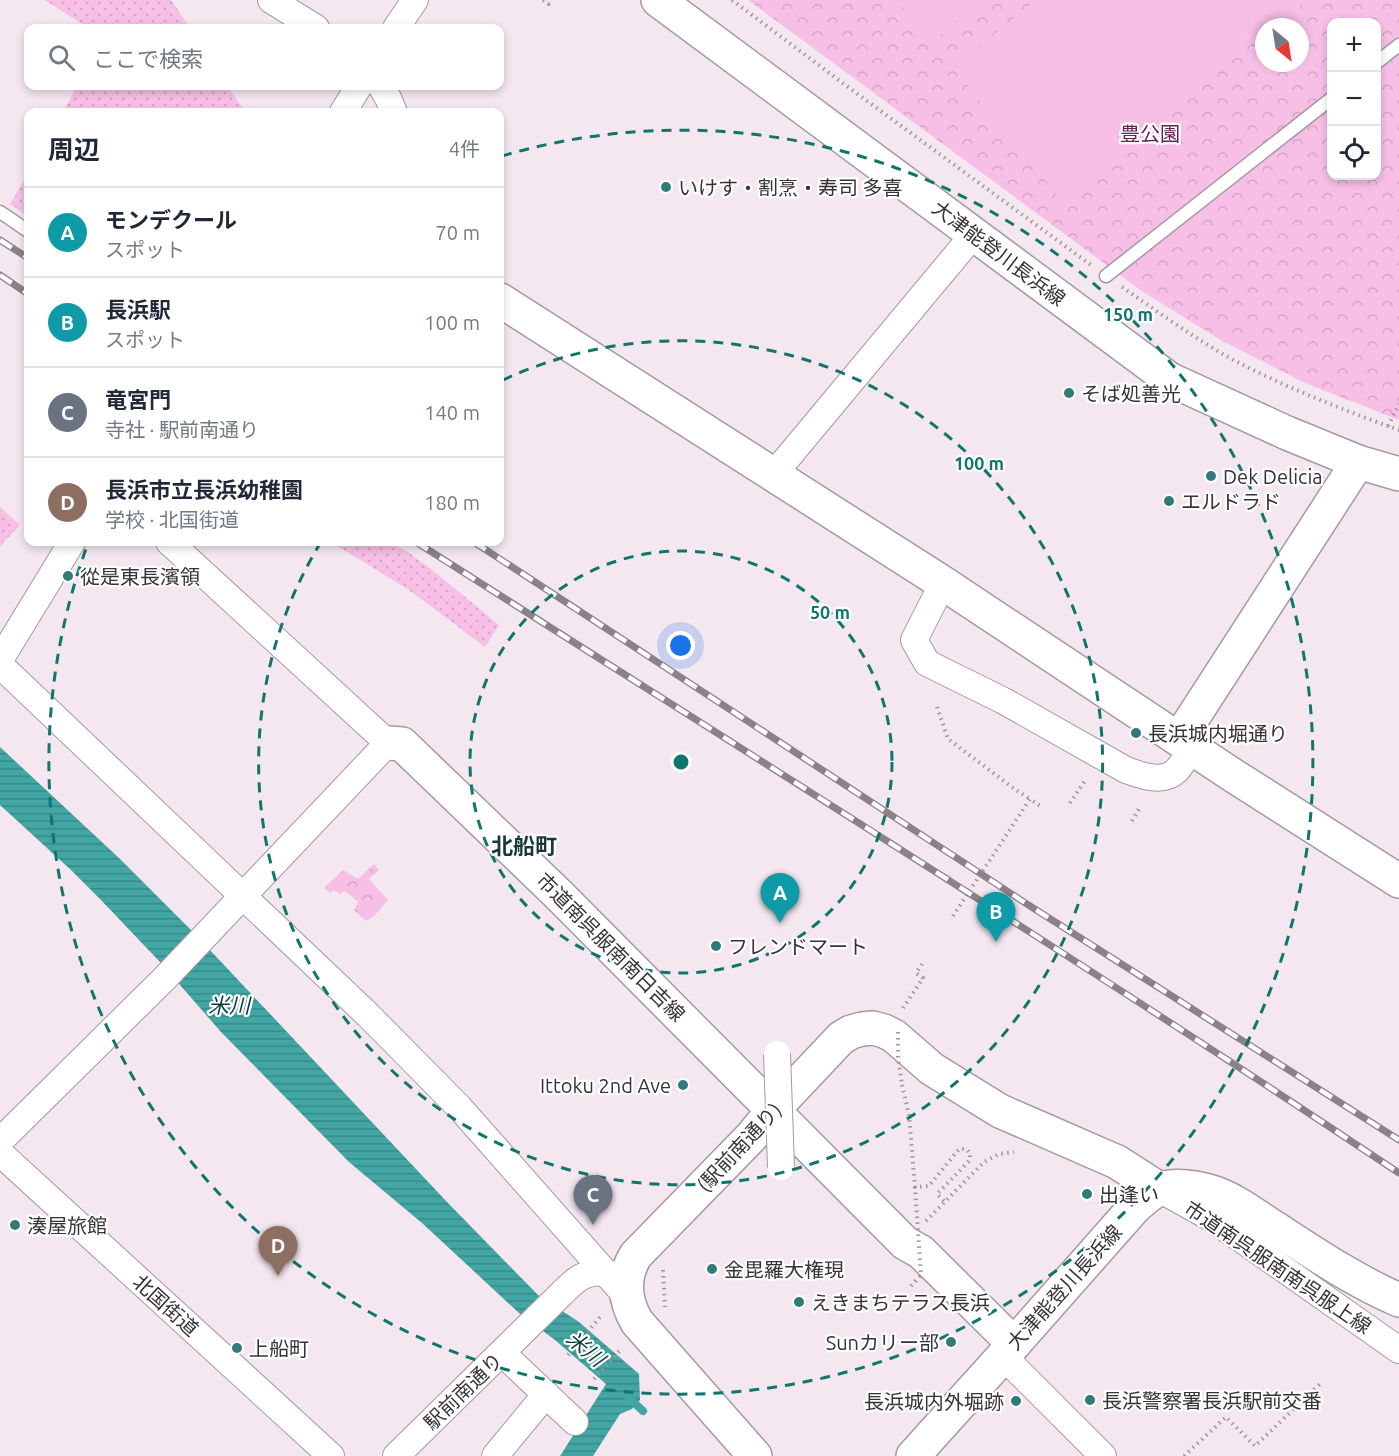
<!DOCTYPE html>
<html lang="ja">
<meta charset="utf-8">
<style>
:root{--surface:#fff;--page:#f6f6f7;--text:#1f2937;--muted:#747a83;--line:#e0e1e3;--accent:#0f766e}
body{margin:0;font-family:Ubuntu,"Noto Sans JP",sans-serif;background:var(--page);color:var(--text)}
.controls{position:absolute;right:18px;top:18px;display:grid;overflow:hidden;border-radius:12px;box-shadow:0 3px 9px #0003}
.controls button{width:54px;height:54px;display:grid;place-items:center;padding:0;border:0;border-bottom:2px solid var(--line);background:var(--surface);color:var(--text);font:30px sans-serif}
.compass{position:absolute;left:1255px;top:18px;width:54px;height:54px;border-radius:50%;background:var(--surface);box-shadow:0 3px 9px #0003;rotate:150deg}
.you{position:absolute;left:681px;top:646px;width:21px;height:21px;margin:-15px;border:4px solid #fff;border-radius:50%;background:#1a73e8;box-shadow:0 0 0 9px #1a73e833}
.badge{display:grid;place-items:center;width:39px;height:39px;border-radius:50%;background:var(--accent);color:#fff;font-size:20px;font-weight:700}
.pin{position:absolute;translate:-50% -50px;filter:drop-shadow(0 2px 3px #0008)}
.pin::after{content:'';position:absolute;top:32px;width:21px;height:18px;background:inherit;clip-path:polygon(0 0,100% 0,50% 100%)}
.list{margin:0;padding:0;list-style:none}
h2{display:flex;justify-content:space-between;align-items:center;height:78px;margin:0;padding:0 24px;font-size:26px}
h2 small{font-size:20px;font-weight:400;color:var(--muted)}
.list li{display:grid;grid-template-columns:39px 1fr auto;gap:18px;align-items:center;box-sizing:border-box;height:90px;padding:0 24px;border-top:2px solid var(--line)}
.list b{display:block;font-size:22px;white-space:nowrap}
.list p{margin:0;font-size:20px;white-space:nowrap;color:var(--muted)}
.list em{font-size:20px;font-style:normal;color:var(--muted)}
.icon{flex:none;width:33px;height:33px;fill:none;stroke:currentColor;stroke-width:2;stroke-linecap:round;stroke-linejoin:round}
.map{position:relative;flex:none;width:1399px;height:1456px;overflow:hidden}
.search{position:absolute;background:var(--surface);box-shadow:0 3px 9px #0003;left:24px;top:24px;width:480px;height:66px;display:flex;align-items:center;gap:15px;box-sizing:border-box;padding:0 21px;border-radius:12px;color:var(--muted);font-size:22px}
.panel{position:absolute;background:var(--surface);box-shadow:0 3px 9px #0003;left:24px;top:108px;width:480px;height:438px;border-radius:12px}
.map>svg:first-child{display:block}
.grass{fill:url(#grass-dots)}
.forest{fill:url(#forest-crowns);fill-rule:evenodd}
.pitch{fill:#f7bfe6}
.water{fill:url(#water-rules)}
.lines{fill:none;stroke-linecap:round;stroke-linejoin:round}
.stream{stroke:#42a6a4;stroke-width:8}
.lane-casing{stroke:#a599a1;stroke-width:15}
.street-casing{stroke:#a599a1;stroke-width:28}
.secondary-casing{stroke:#a599a1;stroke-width:36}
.primary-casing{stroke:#a599a1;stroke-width:36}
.path{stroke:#9f969c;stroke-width:4;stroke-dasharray:1.5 4.5;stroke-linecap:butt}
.lane{stroke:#fff;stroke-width:12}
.street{stroke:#fff;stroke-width:26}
.secondary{stroke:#fff;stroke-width:33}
.primary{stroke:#fff;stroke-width:33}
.rail-casing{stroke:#8a8288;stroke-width:7}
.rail{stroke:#fff;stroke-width:4.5;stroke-dasharray:14;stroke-linecap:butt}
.street-bridge-casing{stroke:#a599a1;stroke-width:28;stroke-linecap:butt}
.path-bridge{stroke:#9f969c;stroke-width:4;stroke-dasharray:1.5 4.5;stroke-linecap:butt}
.street-bridge{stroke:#fff;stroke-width:26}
.ring{fill:none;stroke:#0f766e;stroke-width:3;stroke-dasharray:10 8}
.poi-dot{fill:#307a78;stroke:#fff;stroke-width:2}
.labels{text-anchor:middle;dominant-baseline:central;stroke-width:4.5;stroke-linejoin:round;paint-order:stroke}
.park-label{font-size:20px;fill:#682158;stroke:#fff}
.poi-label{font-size:20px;fill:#363235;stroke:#fff;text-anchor:start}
.street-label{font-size:20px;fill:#363235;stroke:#fff}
.water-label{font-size:21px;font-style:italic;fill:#093938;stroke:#fff}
.quarter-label{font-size:22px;font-weight:bold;fill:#173938;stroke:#fff}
.centre{fill:#0f766e;stroke:#fff;stroke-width:3}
.ring-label{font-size:18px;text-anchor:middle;font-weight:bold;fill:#0f766e;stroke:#fff;stroke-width:4.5;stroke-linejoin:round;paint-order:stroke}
</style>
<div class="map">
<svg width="1399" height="1456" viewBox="0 0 1399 1456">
<defs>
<pattern id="grass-dots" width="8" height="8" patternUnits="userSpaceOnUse" patternTransform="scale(1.5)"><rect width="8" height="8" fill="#f7bfe6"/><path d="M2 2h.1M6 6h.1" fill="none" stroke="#d4a5c6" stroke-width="1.8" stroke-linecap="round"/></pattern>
<pattern id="forest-crowns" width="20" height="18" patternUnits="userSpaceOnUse" patternTransform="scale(1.5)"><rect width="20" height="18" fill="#f7bfe6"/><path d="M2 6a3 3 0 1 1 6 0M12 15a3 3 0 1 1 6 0" fill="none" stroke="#d4a5c6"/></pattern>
<pattern id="water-rules" width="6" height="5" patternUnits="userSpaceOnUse" patternTransform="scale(1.5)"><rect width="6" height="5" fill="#42a6a4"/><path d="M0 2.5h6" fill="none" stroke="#388886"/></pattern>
</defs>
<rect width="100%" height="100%" fill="#f4e7f0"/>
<path class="grass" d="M45 0H171L190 28H88Z
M77 86H227L244 110 242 112H63Z
M28 174V216L10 204Z
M0 507 20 525 0 546Z
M331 542H389L408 552 436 573 499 625 485 647 409 590Z"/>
<path class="forest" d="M748 0H1399V420L1305 383 1224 342 1143 292ZM1332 22H1376V176H1332ZM1264 27H1300V63H1264Z
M374 864 379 870 369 879 388 900 374 916 366 921 354 910 358 902 345 891 340 894 334 890 330 893 324 888 343 870 358 879Z"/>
<path class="pitch" d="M897 0H983L932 42Z
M1036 0H1306L1273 27H1264V34L1061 200 953 68Z"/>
<path class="water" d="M0 747 119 858 192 931 447 1202 538 1295 579 1322 639 1374 640 1400 632 1409 620 1414 593 1456H560L606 1384 555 1340 519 1313 422 1223 349 1162 221 1032 160 962 100 899 71 870 0 805Z"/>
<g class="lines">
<path class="stream" d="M628 1397 643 1411"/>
<defs>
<path id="lane" d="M1376 63 1399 45
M0 212 28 231
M1106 276 1332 98"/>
<path id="street" d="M271 0 316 28
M396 28 415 0
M381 86 388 98 394 112
M343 112 359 86
M771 474 784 462 974 234
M943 583 914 640 927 663 1004 701 1126 770C1140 775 1162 784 1176 771 1182 765 1187 755 1193 748
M0 660 72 542
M0 665 368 1015 459 1107 627 1297
M0 1141 165 978 388 743 169 542
M0 1153 331 1456
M1159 1189 1211 1218 1399 1350
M502 1353 575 1422
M1003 1356 1103 1456
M396 1456 555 1300C566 1290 578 1274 594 1273 601 1272 610 1274 618 1275
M495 1456 546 1394"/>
<path id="secondary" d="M500 300 943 583 1231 774 1399 881
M1179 739 1358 462
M388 743 402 744 559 895 905 1243 921 1252 1014 1344
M755 1456 637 1322C624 1300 622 1277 636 1255L752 1136 773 1110 841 1038 851 1032 862 1029 873 1028 884 1031 894 1036 932 1069 1000 1111 1117 1162 1159 1189"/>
<path id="primary" d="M658 0 1169 379 1287 433 1358 462 1399 474
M913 1456 1014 1344 1134 1208C1142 1201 1151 1192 1160 1189 1177 1184 1199 1188 1215 1193 1237 1201 1256 1216 1275 1228 1315 1254 1355 1281 1399 1300"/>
</defs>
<use href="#lane" class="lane-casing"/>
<use href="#street" class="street-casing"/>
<use href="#secondary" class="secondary-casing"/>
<use href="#primary" class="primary-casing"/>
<path class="path" d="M543 0 549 4 551 0
M732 0 848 87 1091 265
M1122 287C1157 311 1192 337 1230 358 1282 386 1343 410 1399 430
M1388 426 1399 404
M937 707 948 739 1016 790 1030 799
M1070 803 1086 779
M1132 821 1139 809
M953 916 1030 799 1043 808
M903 1008 923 978 916 973 922 964
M902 1085 909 1115 915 1187 929 1186 959 1149H966L970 1153V1160L937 1194 945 1202
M926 1221 984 1162 999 1154 1014 1152
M663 1270 665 1307
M568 1355 600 1317
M594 1379 622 1348
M1184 1456 1226 1417 1255 1446 1321 1383"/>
<use href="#lane" class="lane"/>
<use href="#street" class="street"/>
<use href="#secondary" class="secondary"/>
<use href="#primary" class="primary"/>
<defs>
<path id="rail" d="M0 240 28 258
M0 275 28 294
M416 542C744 751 1075 957 1399 1173
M474 542 1030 906 1399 1140"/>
</defs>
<use href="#rail" class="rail-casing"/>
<use href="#rail" class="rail"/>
<defs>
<path id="street-bridge" d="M777 1054 781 1167"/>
</defs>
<use href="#street-bridge" class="street-bridge-casing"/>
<path class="path-bridge" d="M898 1032V1058L902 1084
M911 1286 921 1275 915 1187"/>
<use href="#street-bridge" class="street-bridge"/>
</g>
<g class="ring">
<circle cx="681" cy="762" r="211"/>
<path d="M503 380A422 422 0 1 1 321 542"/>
<path d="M502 156A632 632 0 1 1 87 546"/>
</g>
<g class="poi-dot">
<circle cx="666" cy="187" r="6"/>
<circle cx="1069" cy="393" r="6"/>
<circle cx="1211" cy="476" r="6"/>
<circle cx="1169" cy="501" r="6"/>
<circle cx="68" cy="576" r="6"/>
<circle cx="1136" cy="733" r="6"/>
<circle cx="716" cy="946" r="6"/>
<circle cx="683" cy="1085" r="6"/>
<circle cx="1087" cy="1194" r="6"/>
<circle cx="15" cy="1225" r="6"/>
<circle cx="712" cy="1269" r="6"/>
<circle cx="799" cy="1302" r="6"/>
<circle cx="951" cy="1342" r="6"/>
<circle cx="237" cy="1348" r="6"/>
<circle cx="1090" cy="1400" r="6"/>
<circle cx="1016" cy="1401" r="6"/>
</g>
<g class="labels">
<g class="park-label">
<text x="1150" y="133">豊公園</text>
</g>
<g class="poi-label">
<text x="678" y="187">いけす・割烹・寿司 多喜</text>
<text x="1081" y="393">そば処善光</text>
<text x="1223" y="476">Dek Delicia</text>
<text x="1181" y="501">エルドラド</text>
<text x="80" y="576">從是東長濱領</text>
<text x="1148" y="733">長浜城内堀通り</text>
<text x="728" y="946">フレンドマート</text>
<text x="671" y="1085" text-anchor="end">Ittoku 2nd Ave</text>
<text x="1099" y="1194">出逢い</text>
<text x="27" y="1225">湊屋旅館</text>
<text x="724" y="1269">金毘羅大権現</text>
<text x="811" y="1302">えきまちテラス長浜</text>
<text x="939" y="1342" text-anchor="end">Sunカリー部</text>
<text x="249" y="1348">上船町</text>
<text x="1102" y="1400">長浜警察署長浜駅前交番</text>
<text x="1004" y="1401" text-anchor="end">長浜城内外堀跡</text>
</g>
<g class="street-label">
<text transform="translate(999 253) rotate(37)">大津能登川長浜線</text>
<text transform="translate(611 947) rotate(45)">市道南呉服南南日吉線</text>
<text transform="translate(739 1147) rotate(-47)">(駅前南通り)</text>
<text transform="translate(1278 1267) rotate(34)">市道南呉服南南呉服上線</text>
<text transform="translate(1064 1287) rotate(-48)">大津能登川長浜線</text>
<text transform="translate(166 1305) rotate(42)">北国街道</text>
<text transform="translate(463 1391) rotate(-44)">駅前南通り</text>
</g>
<g class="water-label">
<text x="229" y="1005">米川</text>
<text transform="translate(586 1348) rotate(40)">米川</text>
</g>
<g class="quarter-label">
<text x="524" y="845">北船町</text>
</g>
</g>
<circle cx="681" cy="762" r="9" class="centre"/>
<g class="ring-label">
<text x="1128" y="321">150 m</text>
<text x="979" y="470">100 m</text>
<text x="830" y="619">50 m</text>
</g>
</svg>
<div class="controls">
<button>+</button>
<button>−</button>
<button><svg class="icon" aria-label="locate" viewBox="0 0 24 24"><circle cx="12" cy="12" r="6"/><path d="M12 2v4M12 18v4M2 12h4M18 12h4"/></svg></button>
</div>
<svg class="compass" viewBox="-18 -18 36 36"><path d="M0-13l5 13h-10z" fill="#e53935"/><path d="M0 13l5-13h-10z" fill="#747a83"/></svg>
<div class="you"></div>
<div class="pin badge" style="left:780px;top:923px;background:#0f9aa8">A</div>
<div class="pin badge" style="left:996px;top:942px;background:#0f9aa8">B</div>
<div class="pin badge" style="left:593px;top:1225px;background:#6b7280">C</div>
<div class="pin badge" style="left:278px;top:1276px;background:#8d6e63">D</div>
<div class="search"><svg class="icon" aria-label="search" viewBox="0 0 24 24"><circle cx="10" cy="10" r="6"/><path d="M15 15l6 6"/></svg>ここで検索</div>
<section class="panel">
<h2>周辺<small>4件</small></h2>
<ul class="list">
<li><span class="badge" style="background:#0f9aa8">A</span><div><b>モンデクール</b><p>スポット</p></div><em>70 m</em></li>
<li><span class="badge" style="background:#0f9aa8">B</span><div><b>長浜駅</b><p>スポット</p></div><em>100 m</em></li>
<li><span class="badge" style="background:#6b7280">C</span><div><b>竜宮門</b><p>寺社 · 駅前南通り</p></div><em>140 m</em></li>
<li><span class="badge" style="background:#8d6e63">D</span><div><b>長浜市立長浜幼稚園</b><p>学校 · 北国街道</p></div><em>180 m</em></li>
</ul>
</section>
</div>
